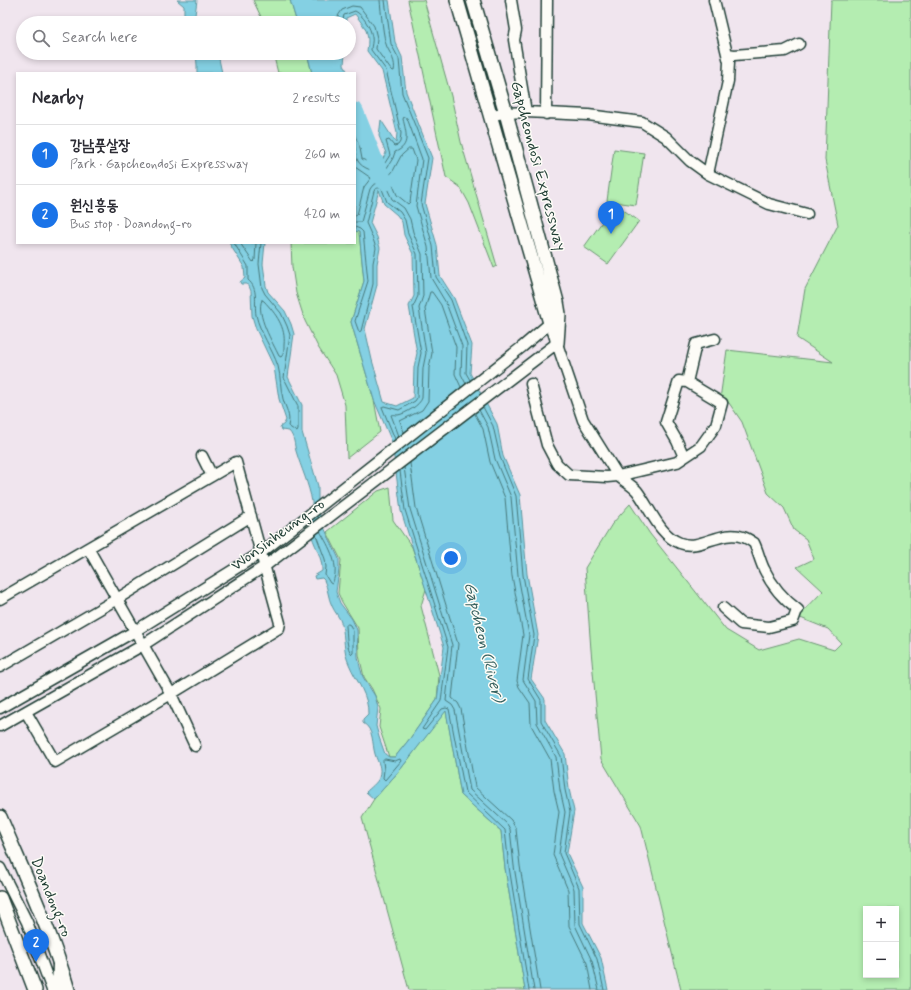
<!DOCTYPE html>
<meta charset="utf-8">
<style>
:root{--surface:#fff;--page:#f2f2f3;--text:#2b2b33;--muted:#7c7c81;--line:#e1e1e2;--accent:#1a73e8}
body{margin:0;font-family:Mynerve,"Poor Story",sans-serif;background:var(--page);color:var(--text)}
.controls{position:absolute;right:12px;bottom:12px;display:grid;overflow:hidden;border-radius:0px;box-shadow:0 2px 6px #0003}
.controls button{width:36px;height:36px;display:grid;place-items:center;padding:0;border:0;border-bottom:1px solid var(--line);background:var(--surface);color:var(--text);font:20px sans-serif}
.you{position:absolute;left:451px;top:558px;width:14px;height:14px;margin:-10px;border:3px solid #fff;border-radius:50%;background:#1a73e8;box-shadow:0 0 0 6px #1a73e833}
.badge{display:grid;place-items:center;width:26px;height:26px;border-radius:50%;background:var(--accent);color:#fff;font-size:13px;font-weight:700}
.pin{position:absolute;translate:-50% -33px;filter:drop-shadow(0 1px 2px #0008)}
.pin::after{content:'';position:absolute;top:21px;width:14px;height:12px;background:inherit;clip-path:polygon(0 0,100% 0,50% 100%)}
.list{margin:0;padding:0;list-style:none}
h2{display:flex;justify-content:space-between;align-items:center;height:52px;margin:0;padding:0 16px;font-size:17px}
h2 small{font-size:13px;font-weight:400;color:var(--muted)}
.list li{display:grid;grid-template-columns:26px 1fr auto;gap:12px;align-items:center;box-sizing:border-box;height:60px;padding:0 16px;border-top:1px solid var(--line)}
.list b{display:block;font-size:15px;white-space:nowrap}
.list p{margin:0;font-size:13px;white-space:nowrap;color:var(--muted)}
.list em{font-size:13px;font-style:normal;color:var(--muted)}
.icon{flex:none;width:22px;height:22px;fill:none;stroke:currentColor;stroke-width:2;stroke-linecap:round;stroke-linejoin:round}
.map{position:relative;flex:none;width:911px;height:990px;overflow:hidden}
.search{position:absolute;background:var(--surface);box-shadow:0 2px 6px #0003;left:16px;top:16px;width:340px;height:44px;display:flex;align-items:center;gap:10px;box-sizing:border-box;padding:0 14px;border-radius:22px;color:var(--muted);font-size:15px}
.panel{position:absolute;background:var(--surface);box-shadow:0 2px 6px #0003;left:16px;top:72px;width:340px;height:172px;border-radius:0px}
.map>svg:first-child{display:block}
.green{fill:#b4edb1;stroke:#6a9572;fill-rule:evenodd}
.water{fill:#84d0e3;stroke:#5c959d;fill-rule:evenodd}
.lines{fill:none;stroke-linecap:round;stroke-linejoin:round}
.shore{stroke:#47787a;stroke-width:1}
.river{stroke:#84d0e3;stroke-width:17}
.minor-casing{stroke:#1f3d34;stroke-width:13}
.major-casing{stroke:#1f3d34;stroke-width:16}
.minor{stroke:#fdfcf7;stroke-width:10}
.major{stroke:#fdfcf7;stroke-width:13}
.labels{text-anchor:middle;dominant-baseline:central;stroke-width:3;stroke-linejoin:round;paint-order:stroke}
.street-label{font-size:16px;fill:#1f3d34;stroke:#fdfcf7}
.water-label{font-size:17px;font-style:italic;fill:#386260;stroke:#fdfcf7}
</style>
<div class="map">
<svg width="911" height="990" viewBox="0 0 911 990">
<rect width="100%" height="100%" fill="#f0e5ee"/>
<filter id="ink" filterUnits="userSpaceOnUse"><feTurbulence type="fractalNoise" baseFrequency=".025" numOctaves="2"/><feDisplacementMap in="SourceGraphic" scale="8" xChannelSelector="R" yChannelSelector="G"/><feConvolveMatrix kernelMatrix="1 2 1 2 8 2 1 2 1" color-interpolation-filters="sRGB"/></filter>
<g filter="url(#ink)">
<path class="green" d="M253 0H290L297 23H264Z
M408 0H424L451 96 461 142 497 266 494 268 469 203 460 187 446 177Z
M831 0H911V990H681L641 826 601 759 591 650 585 568 612 524 630 504 650 534 726 630 759 650 799 639 834 650 841 643 828 629 798 617 823 591 797 567 814 559 806 539 794 530 784 508 768 493 742 422 729 403 720 399 727 350 833 362 797 338 805 289 838 225 825 160ZM866 909H896V975H866Z
M273 53H307L312 73H278Z
M614 149 644 153 636 205 607 201Z
M615 204 639 221 608 264 584 247Z
M355 231 359 232 364 281 351 322 374 400 380 432 347 458 345 405 336 375 318 347 305 321 296 293 292 267 291 243H355Z
M390 487 393 520 412 547 426 589 421 606 439 675 437 700 411 737 395 757H389L379 727 381 709 372 689 364 677 359 655 358 628 342 602 338 593 341 560 327 532 378 491Z
M446 710 461 795 501 831 505 868 525 990H409L362 818 374 799 400 770Z"/>
<path class="water" d="M177 0H197L195 15 197 23H184V6Z
M290 0H389L395 42 402 57 406 92 432 158 425 204 437 245 440 276 454 298 472 345 470 373 497 424 503 456 520 495 527 574 538 635 531 679 545 699V720L565 754 569 789 574 811 567 853 583 887V923L601 958 608 990H525L505 868 501 831 461 795 446 711 400 770 374 799 366 792C370 788 377 783 379 778 382 766 378 764 375 754 372 744 374 729 363 723V720L368 715C369 695 356 681 349 664 343 651 345 638 342 625 340 617 335 613 332 606 328 598 328 588 324 580L322 578 315 579 314 576 322 571C323 557 313 544 310 530 309 520 313 511 312 502 309 484 301 468 296 451 294 444 295 438 289 431L281 430 280 427 284 424 286 420 279 399 274 367 256 329 252 316 251 291 249 286 246 284H241L240 282 245 278 244 267 229 243H265L263 264 266 286 268 292 285 311 291 324 294 334 288 377 302 405V432L318 486V506L321 521 339 559V569L336 592 340 603 352 619 357 630 358 657 360 667 363 677 375 696 378 707 376 726 379 737 385 754 389 757H395L411 737 437 700 444 647 401 511 392 442 374 400 351 322 364 281 359 232 355 231V127L363 141 365 157 380 164 386 153 379 136 381 120 396 143 397 133 382 71 367 51C370 32 366 29 355 14L346 18V23H297ZM379 190 384 204 397 215 402 222 404 235 413 254 414 296 409 306 417 353 414 367 413 398 397 406 384 402 372 360 365 329 377 285V264L380 248 377 237 370 223Z
M196 53H215L219 59 222 73H197V65Z
M307 53H345L344 65 348 73H312Z"/>
<g class="lines">
<path class="shore" d="M385 0 391 44 399 59 402 93 428 158 421 204 433 246 436 277 451 300 467 345 466 373 470 380
M337 23 338 16 342 10 352 6 360 7 374 26 377 38 376 49 391 70 394 71C396 62 391 55 387 47 383 38 381 11 380 0
M342 23 344 15 355 11C363 15 371 28 372 37 373 41 371 46 371 50L386 70 401 133 400 142 398 145 394 146 389 140 386 141 390 155 383 166 380 168 362 159 359 143 355 136
M355 148C356 152 355 157 358 161 361 168 378 174 385 171L393 158 395 152C411 146 406 132 403 119L404 117 407 118 422 159 416 206 428 247 431 278 446 303 462 346 461 374 466 384
M409 149H412L416 160 410 202 408 204 397 195 393 185 387 178 393 171 401 156Z
M355 167 371 178 364 187 357 215 355 216
M355 222H361L370 189 373 185 378 183 386 186 392 199 404 208 410 219 413 232 422 254 423 296 419 308 426 353 423 368 422 398C420 405 405 414 398 415 395 415 393 414 391 415L399 436
M355 227 360 229 363 232 368 281 355 321 359 332 361 331 373 284V263L376 248 373 239 366 223 374 191C376 188 379 187 382 189L387 202 400 212 405 220 408 234 417 254 418 296 413 307 421 353 418 367 417 398 415 401 399 410 384 406 382 407 395 439
M234 243 248 266V280C259 289 254 302 256 315 260 333 272 348 278 366 281 377 280 388 283 399 286 409 291 416 288 426L297 432 298 430V406L284 378 290 335 287 326 281 313 265 294 262 288 259 264 261 243
M240 243 253 262 255 260 256 243
M262 300 264 301C276 314 286 327 284 345 284 350 284 354 281 357L279 356C273 343 255 314 262 300Z
M483 407 493 426 500 457 516 496 523 575 534 635 528 679 541 700V721L561 756 565 790 570 812 564 853 579 888 580 924 597 959 604 990
M479 410 488 427 495 459 511 497 518 575 529 635 523 680 536 701 537 723 556 757 560 790 565 812 559 854 574 889 575 925 592 961 599 990
M475 414 483 429 490 462 505 498 512 576 523 635 517 681 519 687 530 703 531 725 550 759 554 791 559 812 553 855 568 890 569 926 587 963 592 990
M404 432 400 421 422 410 428 401 429 368 432 353 425 309 430 292H432L441 305 456 347 455 374 461 387
M410 463 416 508 458 644 452 698 458 703 461 709 475 787 511 820 516 829 520 866 540 990
M404 467 410 509 452 645 446 701 452 705 455 710 470 790 507 824 510 829 514 866 534 990
M400 471 405 510 448 647 441 701 422 729 425 730 442 709 446 708 449 709 465 792 505 830 509 867 529 990
M316 535 325 559 326 567 325 575 330 583 332 584C341 566 329 547 320 531
M348 624 350 625 353 631V653L352 654C346 649 347 634 346 626Z
M385 759 395 761 400 759 401 761 385 780 383 778 384 770 383 761Z"/>
<path class="river" d="M355 111 376 164 385 182"/>
<defs>
<path id="minor" d="M511 0 516 30 514 40 526 112
M728 54 734 55 785 51 799 44
M546 114 547 0
M490 115 506 113 526 112 588 115 642 122 666 137 690 161 708 174 769 204 807 214
M708 174 728 81 729 62 714 0
M531 384 547 445 557 464 569 475 607 477 618 476C624 481 632 485 637 491 650 508 659 535 680 543 700 551 721 529 743 537 747 538 751 541 754 543 758 551 760 561 764 569 772 586 783 599 798 610
M202 456 212 476
M684 457 677 441 666 422 679 381 687 382
M88 548 171 694 195 746
M0 599 236 462 280 623 279 628 171 694 55 762 26 712
M723 608 741 624 769 627 793 621 797 610
M0 667 117 599 251 516
M0 708 135 631 262 552 522 347 550 323 583 420 618 476 677 462 701 446 716 425 722 403 687 382 696 344 715 339
M0 726 143 645 265 566 557 343
M0 868 27 922 52 990
M57 990 58 964"/>
<path id="major" d="M457 0 550 323
M473 0 506 113 557 302 559 314 557 343
M0 817C24 874 51 931 68 990
M0 898 35 990"/>
</defs>
<use href="#minor" class="minor-casing"/>
<use href="#major" class="major-casing"/>
<use href="#minor" class="minor"/>
<use href="#major" class="major"/>
</g>
</g>
<g class="labels">
<g class="street-label">
<text transform="translate(538 166) rotate(75)">Gapcheondosi Expressway</text>
<text transform="translate(278 535) rotate(-36)">Wonsinheung-ro</text>
<text transform="translate(51 897) rotate(68)">Doandong-ro</text>
</g>
<g class="water-label">
<text transform="translate(484 642) rotate(76)">Gapcheon (River)</text>
</g>
</g>
</svg>
<div class="controls">
<button>+</button>
<button>−</button>
</div>
<div class="you"></div>
<div class="pin badge" style="left:611px;top:234px">1</div>
<div class="pin badge" style="left:36px;top:962px">2</div>
<div class="search"><svg class="icon" aria-label="search" viewBox="0 0 24 24"><circle cx="10" cy="10" r="6"/><path d="M15 15l6 6"/></svg>Search here</div>
<section class="panel">
<h2>Nearby<small>2 results</small></h2>
<ul class="list">
<li><span class="badge">1</span><div><b>강남풋살장</b><p>Park · Gapcheondosi Expressway</p></div><em>260 m</em></li>
<li><span class="badge">2</span><div><b>원신흥동</b><p>Bus stop · Doandong-ro</p></div><em>420 m</em></li>
</ul>
</section>
</div>
